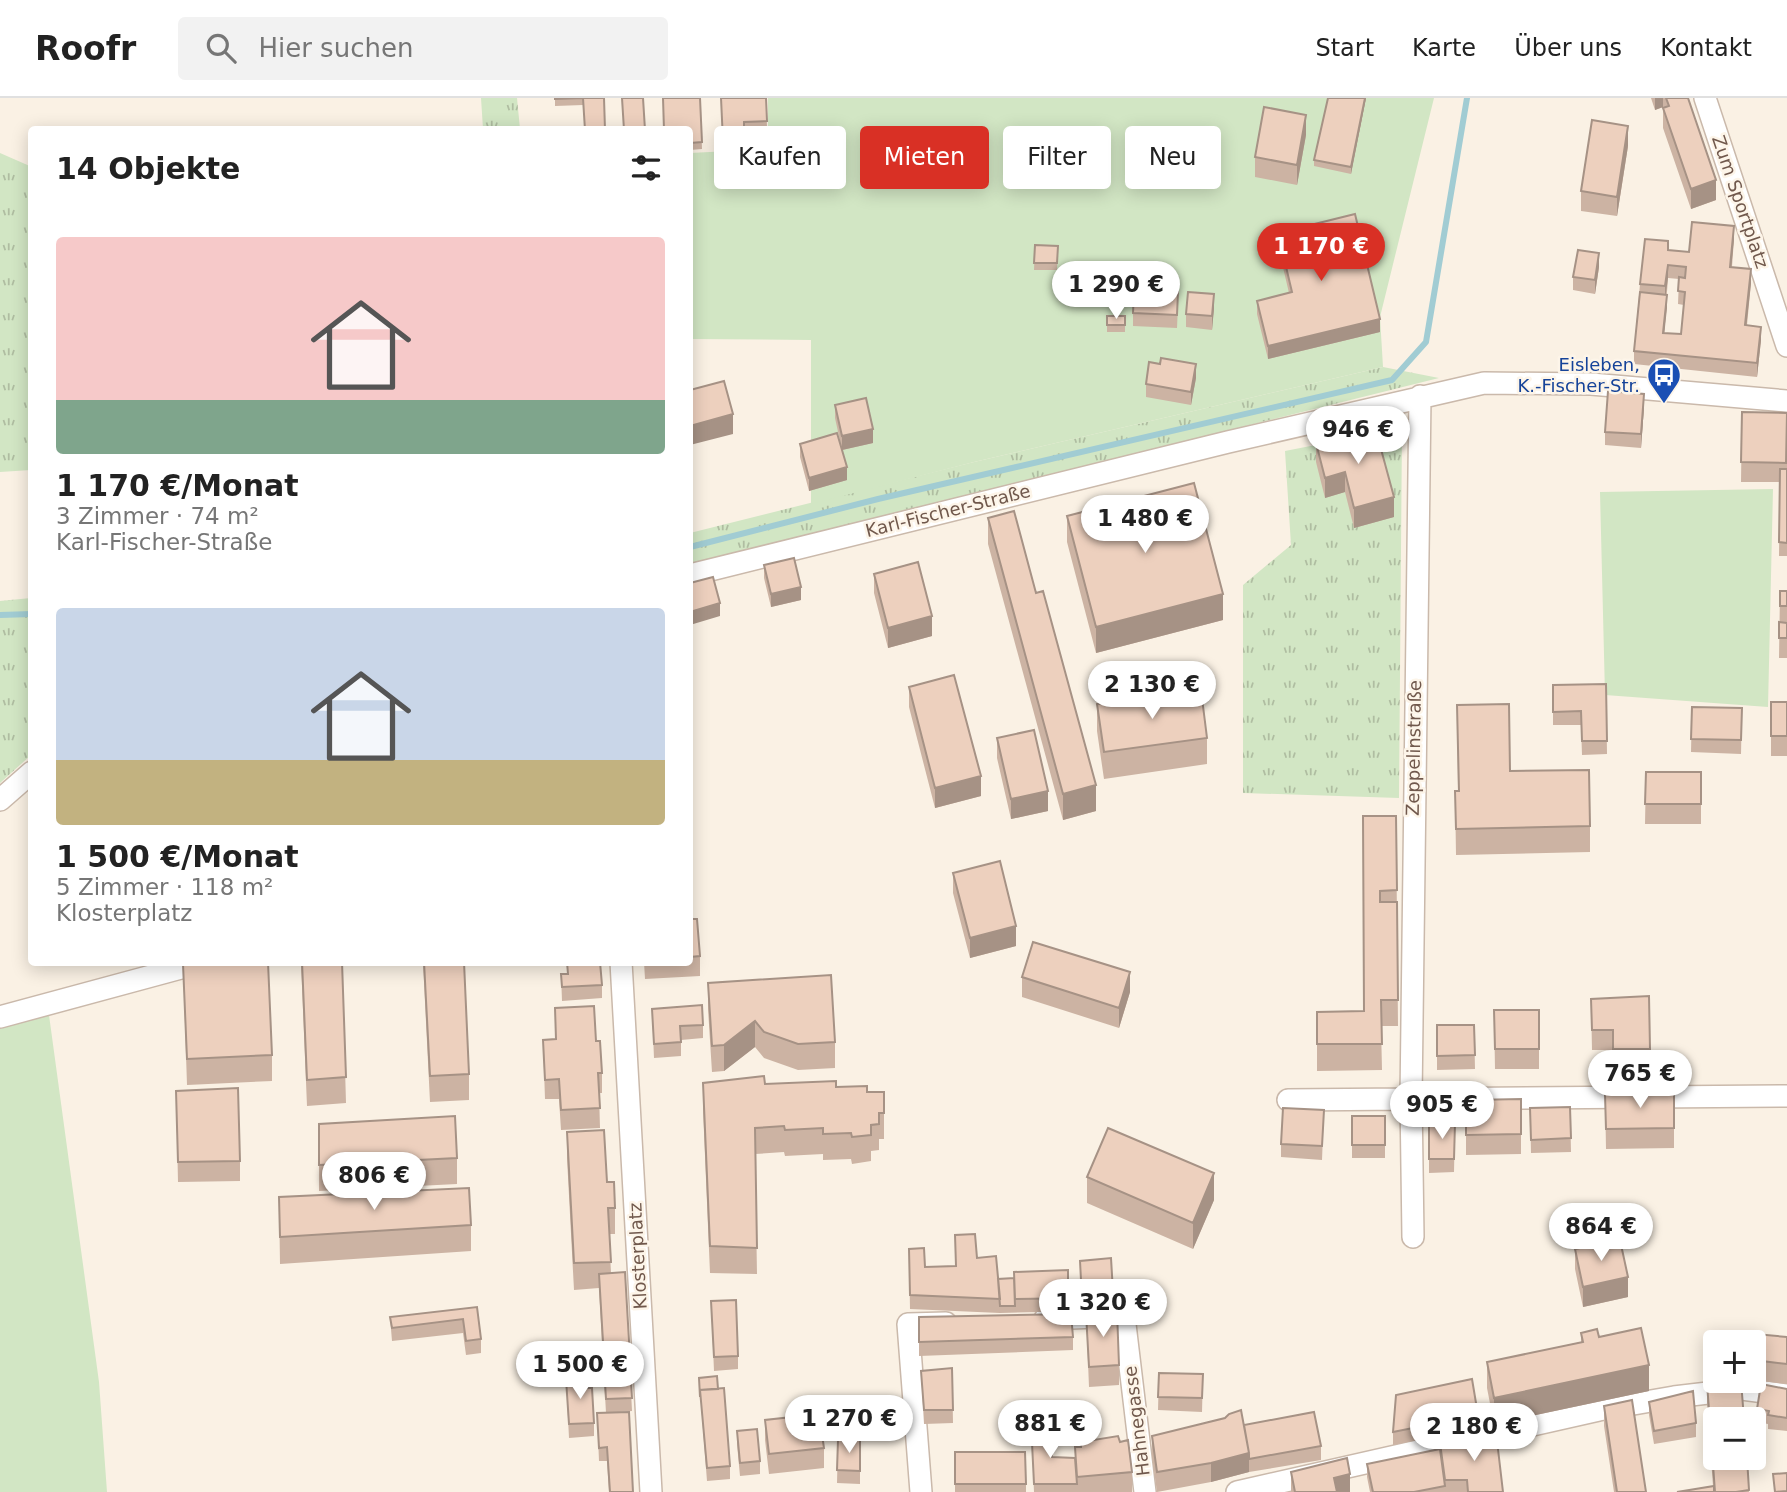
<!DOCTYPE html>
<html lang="de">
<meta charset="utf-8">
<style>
body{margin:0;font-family:"DejaVu Sans",sans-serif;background:#f2f2f2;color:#222;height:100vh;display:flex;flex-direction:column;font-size:26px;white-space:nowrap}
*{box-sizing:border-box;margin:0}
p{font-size:23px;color:#767676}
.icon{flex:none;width:38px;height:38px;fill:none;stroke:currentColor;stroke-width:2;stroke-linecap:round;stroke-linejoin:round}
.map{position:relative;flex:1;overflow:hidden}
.details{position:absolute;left:28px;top:28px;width:665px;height:840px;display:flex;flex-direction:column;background:#fff;border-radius:7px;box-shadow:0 4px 18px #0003}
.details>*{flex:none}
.top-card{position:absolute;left:714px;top:28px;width:665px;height:63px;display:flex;gap:14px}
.buttons{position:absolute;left:1703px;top:1232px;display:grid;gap:14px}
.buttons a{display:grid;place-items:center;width:63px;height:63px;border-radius:7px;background:#fff;box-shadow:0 4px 18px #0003;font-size:35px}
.price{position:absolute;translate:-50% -60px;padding:0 16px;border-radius:24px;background:#fff;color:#222;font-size:23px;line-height:46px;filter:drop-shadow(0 2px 4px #0008)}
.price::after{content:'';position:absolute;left:50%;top:42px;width:21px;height:16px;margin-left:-10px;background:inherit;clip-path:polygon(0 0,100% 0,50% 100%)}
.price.active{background:#d93025;color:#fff}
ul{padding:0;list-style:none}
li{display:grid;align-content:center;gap:14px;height:371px;padding:0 28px}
li span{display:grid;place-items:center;height:217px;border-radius:7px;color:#555}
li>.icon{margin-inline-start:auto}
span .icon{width:126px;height:126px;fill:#fffc;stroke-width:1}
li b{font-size:30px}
h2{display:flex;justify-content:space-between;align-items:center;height:84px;padding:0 28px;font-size:30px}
.pill{padding:0 24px;border-radius:7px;background:#fff;box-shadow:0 4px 18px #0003;font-size:24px;line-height:63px}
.pill.active{background:#d93025;color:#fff}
header{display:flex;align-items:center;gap:42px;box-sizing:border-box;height:98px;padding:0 35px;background:#fff;border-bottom:2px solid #e0e0e0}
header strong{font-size:33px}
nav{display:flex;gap:38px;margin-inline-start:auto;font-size:24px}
.search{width:490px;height:63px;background:#f2f2f2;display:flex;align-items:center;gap:18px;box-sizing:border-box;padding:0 24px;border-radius:7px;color:#767676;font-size:26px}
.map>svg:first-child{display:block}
</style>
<header>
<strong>Roofr</strong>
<div class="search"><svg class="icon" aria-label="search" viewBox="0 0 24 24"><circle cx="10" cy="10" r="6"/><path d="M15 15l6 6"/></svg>Hier suchen</div>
<nav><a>Start</a><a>Karte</a><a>Über uns</a><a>Kontakt</a></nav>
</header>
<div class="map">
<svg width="1787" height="1394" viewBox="0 0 1787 1394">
<defs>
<pattern id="grass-tufts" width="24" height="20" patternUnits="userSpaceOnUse" patternTransform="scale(1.75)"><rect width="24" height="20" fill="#d2e6c4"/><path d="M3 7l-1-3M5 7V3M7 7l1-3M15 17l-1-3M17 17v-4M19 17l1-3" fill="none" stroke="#afbda1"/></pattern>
</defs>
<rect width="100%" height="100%" fill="#faf1e4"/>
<path fill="url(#grass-tufts)" d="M481 0H517L520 31H483Z
M0 55 32 69 31 372 0 374Z
M1383 269 1439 280 690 466V435L974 364Z
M1402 330 1399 700 1243 695V487L1291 447 1285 353Z
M31 500V657L0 685V503Z"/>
<path fill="#d2e6c4" d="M768 0H1434L1380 219 1383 269 974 364 811 406V242L690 241V55L768 51Z
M1773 391 1768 609 1605 597 1600 394Z
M49 917 99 1284 107 1394H0V929Z"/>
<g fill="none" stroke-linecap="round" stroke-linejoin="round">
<path stroke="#a1ccd3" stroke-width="6" d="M690 449 878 401 1392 282 1426 244 1467 0
M0 517 32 516"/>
<g stroke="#cab9ab" stroke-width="24">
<path id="minor" d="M1705 0 1787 248
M690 477 1228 344 1484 285 1591 286 1787 303
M0 702 32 674
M621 864 651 1394
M0 919 203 864
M1288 1002 1787 998
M1413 1139 1411 1001 1420 298
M1045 1221 1124 1218 1145 1394
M921 1394 908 1226 946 1225
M1237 1394 1599 1312 1674 1299 1742 1291 1787 1297"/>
</g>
<use href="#minor" stroke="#fff" stroke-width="21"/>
</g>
<path fill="#ccb3a3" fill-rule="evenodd" d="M555 0H604L583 7 555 8Z
M700 0 702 51 690 52V32Z
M721 0H766L767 29 744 30V49L723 50Z
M1366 0 1351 76 1314 68V62Z
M1651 0H1688L1716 102 1691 111 1663 30V9L1655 12Z
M1306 37 1297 87 1255 79V59Z
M1628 48 1617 118 1581 113V93Z
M1278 135 1380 234 1268 261 1257 216V203L1289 195 1278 148Z
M1734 141 1732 169 1751 185 1747 227 1761 242 1757 279 1634 266V253L1640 186 1668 152 1689 154ZM1668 180 1679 181 1678 206 1684 207 1681 236 1664 235Z
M1035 147 1058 148 1057 172H1034Z
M1599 169 1595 196 1573 192V179Z
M1178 207 1177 230 1133 228V215Z
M1214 210 1212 232 1186 229V216Z
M1107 218H1125V234H1107Z
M1160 266 1196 280 1191 307 1146 299V286Z
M835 307 873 345 842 352 835 320Z
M1644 309 1641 350 1605 347V334Z
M1742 314 1787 315V458H1779L1780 384H1741Z
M1316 345 1394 419 1354 430 1345 394 1325 400 1316 364Z
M800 346 847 382 809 393 800 359Z
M1067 418 1223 522 1096 555 1067 444Z
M988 420 1096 713 1063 722 988 446Z
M764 467 801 502 771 509 764 480Z
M874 476 932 538 888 550 874 495Z
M1780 493H1787V560H1779Z
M1606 586 1607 656 1582 657 1581 627H1553V587Z
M909 589 981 698 935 710 909 609Z
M1771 604H1787V658H1771Z
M1097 606 1207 640V666L1104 681 1097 633Z
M1457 607 1510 673 1590 728V754L1456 757 1455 693H1458Z
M1692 609 1742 610 1741 656 1691 654Z
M997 640 1048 713 1011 721 997 660Z
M1646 674H1701V726H1645Z
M1363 718H1396L1398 928H1381L1382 972 1317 973V914L1364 913Z
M953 775 1016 848 970 860 953 795Z
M690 821 700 858V878L645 881 644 864H690Z
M301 864H342L346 1005 307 1008Z
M423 864H464L469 976V1002L430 1004Z
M567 864 602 887V900L562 903 561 876H567Z
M183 866 272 957V983L187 987Z
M1022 879 1130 894 1119 930 1022 899Z
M708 885 835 944V970L798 972 764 960 755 949 724 973 712 974 708 911Z
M1649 898 1650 971H1613V952H1592L1591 901Z
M555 910 596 943 602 975V995H599L600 1030 561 1032 559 1001H545L543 942 555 941Z
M652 911 703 927V940L681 942V958L654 960Z
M1494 912H1539V971H1495Z
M1437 927H1474L1475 971 1437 972Z
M703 985 836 989 867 994H884V1041H879V1052L871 1053V1063L852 1066 851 1061 823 1062V1056L785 1058 784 1054 755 1056 757 1176 710 1175 703 1011Z
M176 993 240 1063V1083L178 1084Z
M1674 993V1050L1606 1051 1605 996Z
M1521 1001V1056L1466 1057V1018L1471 1017Z
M1570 1009 1571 1054 1531 1055 1530 1010Z
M1324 1012 1322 1062 1281 1059V1046Z
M1352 1018H1385V1060H1352Z
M1429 1025H1455L1454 1074 1429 1075Z
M319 1026 457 1060V1086L319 1093Z
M567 1034 607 1084 615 1110V1136H609L611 1175 625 1174 632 1313 606 1315 599 1190 574 1192 567 1060Z
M1087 1079 1214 1102 1193 1151 1087 1105Z
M279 1099 471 1127V1153L280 1166Z
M909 1151 925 1169 955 1168 977 1160 998 1182 1068 1183 1080 1182V1163L1113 1194V1208L1082 1209V1213L1000 1215 910 1211Z
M1575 1151 1628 1199 1583 1209 1575 1171Z
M711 1203 738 1258V1271L714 1273Z
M477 1209 481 1241V1255L466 1257 463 1235 392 1243 390 1219Z
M1086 1215 1119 1267V1287L1089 1289Z
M919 1219 1073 1239V1252L919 1258Z
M1581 1235 1599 1239 1649 1293 1494 1326 1487 1290V1264L1581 1244Z
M1787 1239V1286L1754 1282V1244Z
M952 1270 953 1325 924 1326 921 1273Z
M1159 1275 1203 1276 1202 1314 1158 1312Z
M699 1280 718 1291 730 1368V1381L707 1383Z
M566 1281 594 1325V1338L569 1340Z
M1707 1285 1747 1360 1749 1394H1677L1713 1388 1707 1305Z
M1787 1291V1333L1768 1331V1326L1757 1324V1311Z
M1649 1304 1696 1325V1339L1654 1346 1649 1317Z
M1604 1308 1646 1394H1614L1604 1328Z
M597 1315 633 1394H609L607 1363H599Z
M1478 1317V1330L1393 1347V1334Z
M765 1322 824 1350V1370L769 1376 765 1342Z
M1031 1324 1052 1359 1075 1360V1349L1120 1344 1132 1374V1394H1034Z
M1244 1327 1321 1348V1362L1249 1374 1211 1384 1157 1394 1152 1358V1338Z
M737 1333 760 1363V1376L740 1378 737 1346Z
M838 1342H860V1386L837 1385Z
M1440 1345 1503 1394H1370L1367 1379V1366L1440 1351Z
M955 1354 1026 1386V1394H955Z
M1291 1374 1350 1394H1291Z"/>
<path fill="#a69285" d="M1365 0H1366L1351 76V69Z
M1655 0H1663V9L1655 12Z
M1306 17V37L1297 87V67Z
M1628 28V48L1617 118V99Z
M1716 82V102L1691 111V91Z
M1734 128V141L1730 182V169Z
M1599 155V169L1595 196V182Z
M1668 167V180L1665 202V188Z
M1751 171V185L1745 240V227Z
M1214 196V210L1212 232V218Z
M1667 197V210L1663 248V235Z
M1380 221V234L1268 261V248Z
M1761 229V242L1757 279V265Z
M1196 266V280L1191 307V294Z
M1644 296V309L1641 350V336Z
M733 316V336L690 347V328Z
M873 331V345L842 352V338Z
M847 369V382L809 393V380Z
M1345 374V394L1325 400V380Z
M1394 399V419L1354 430V410Z
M801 489V502L771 509V496Z
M1223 496V522L1096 555V529Z
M720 505V518L690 527V514Z
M932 518V538L888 550V530Z
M981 678V698L935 710V690Z
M1096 687V713L1063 722V696Z
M1048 693V713L1011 721V701Z
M1016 828V848L970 860V840Z
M1130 874V894L1119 930V910Z
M755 923V949L724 973V947Z
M1214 1075V1102L1193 1151V1125Z
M1628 1179V1199L1583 1209V1189Z
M1649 1267V1293L1494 1326V1300Z
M1249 1355V1374L1211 1384V1365Z
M1350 1376V1394H1334V1380Z"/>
<path fill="#edd0be" stroke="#a69285" stroke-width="2" d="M555 0H604L605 32H585L583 0 555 1Z
M622 0H643L645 32H624Z
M663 0H700L702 44 690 45V32H664Z
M721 0H766L767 23 744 24V42L723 43Z
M1328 0H1365L1351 69 1314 62Z
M1666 0H1688L1716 82 1691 91 1663 10 1669 8Z
M1264 9 1306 17 1297 67 1255 59Z
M1592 22 1628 28 1617 99 1581 93Z
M1355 116 1380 221 1268 248 1257 203 1292 194 1278 135Z
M1692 124 1734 128 1730 169 1751 171 1745 227 1761 229 1757 265 1634 253 1640 194 1667 197 1663 235 1681 236 1685 194 1678 193 1679 179 1685 180 1686 169 1668 167 1665 188 1640 186 1645 141 1668 143V152L1689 154Z
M1035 147 1058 148 1057 165H1034Z
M1578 152 1599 155 1595 182 1573 179Z
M1134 192 1178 194 1177 217 1133 215Z
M1188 194 1214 196 1212 218 1186 216Z
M1107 218H1125V227H1107Z
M1161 260 1196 266 1191 294 1146 286 1149 264 1160 266Z
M724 283 733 316 690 328V292Z
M1608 293 1644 296 1641 336 1605 334Z
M866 300 873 331 842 338 835 307Z
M1742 314 1787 315 1786 365 1741 364Z
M1375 329 1394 399 1354 410 1345 374 1325 380 1316 345Z
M837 335 847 369 809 380 800 346Z
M1780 371H1787V445L1779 444Z
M1194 385 1223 496 1096 529 1067 418Z
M1014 413 1036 495 1043 493 1096 687 1063 696 988 420Z
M794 460 801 489 771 496 764 467Z
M918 464 932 518 888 530 874 476Z
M713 479 720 505 690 514V494L691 493 690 485Z
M1780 493H1787V508H1780Z
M1779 524 1787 525V540H1779Z
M954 577 981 678 935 690 909 589Z
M1606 586 1607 643H1582L1581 613 1553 614V587Z
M1201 592 1207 640 1104 654 1097 606Z
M1771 604H1787V638H1771Z
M1509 606 1510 673 1589 672 1590 728 1456 731 1455 693H1459L1457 607Z
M1692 609 1742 610 1741 642 1691 641Z
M1034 632 1048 693 1011 701 997 640Z
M1646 674H1701V706H1645Z
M1363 718H1396L1397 792 1380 793V804H1397L1398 902H1381L1382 946H1317V914L1364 913Z
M1000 763 1016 828 970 840 953 775Z
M690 821H697L700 858 690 859Z
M1033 844 1130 874 1119 910 1022 879Z
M207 864H268L272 957 187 961 183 866Z
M302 864H342L346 979 307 982Z
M424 864H464L469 976 430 978Z
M567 864H600L602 887 562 889 561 876H568Z
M831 877 835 944 798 946 764 934 755 923 724 947 712 948 708 885Z
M1649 898 1650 951H1613V932H1592L1591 901Z
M702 907 703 927 680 928 681 944 654 946 652 911Z
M594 908 596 943H600L602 975H598L600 1010 561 1012 559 981 545 982 543 942 556 941 555 910Z
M1494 912H1539V951H1495Z
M1437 927H1474L1475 957 1437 958Z
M764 978 765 986 836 983V989L867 988V994H884V1015H879V1026L871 1027V1037L852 1039 851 1035 823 1036V1030L785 1032 784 1028 755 1030 757 1150 710 1148 703 985Z
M238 990 240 1063 178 1064 176 993Z
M1674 993V1030L1606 1031 1605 996Z
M1521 1001V1036L1466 1037V1018L1471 1017 1472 1002Z
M1570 1009 1571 1040 1531 1042 1530 1010Z
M1283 1010 1324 1012 1322 1048 1281 1046Z
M455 1018 457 1060 319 1067V1026Z
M1352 1018H1385V1047H1352Z
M1429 1025H1455L1454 1061H1429Z
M1108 1030 1214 1075 1193 1125 1087 1079Z
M604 1032 607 1084H614L615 1110H608L611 1164 574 1165 567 1034Z
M469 1090 471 1127 280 1139 279 1099Z
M975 1136 977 1160 996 1158 1000 1201 910 1197 909 1151 924 1150 925 1169 956 1168 955 1137Z
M1620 1142 1628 1179 1583 1189 1575 1151Z
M1111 1160 1113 1194 1082 1196V1200L1015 1201 1014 1174 1068 1172V1183L1081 1182 1080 1163Z
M625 1174 630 1260 604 1261 599 1176Z
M1014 1180 1015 1208H1000L998 1181Z
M736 1202 738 1258 714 1259 711 1203Z
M477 1209 481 1241 466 1243 463 1221 392 1230 390 1219Z
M1117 1213 1119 1267 1089 1269 1086 1215Z
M1071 1216 1073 1239 919 1244V1219Z
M1641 1230 1649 1267 1494 1300 1487 1264 1583 1244 1581 1235 1597 1231 1599 1239Z
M1744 1235 1787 1239V1266L1754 1262V1244H1744Z
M630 1266 632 1300 606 1301 604 1268Z
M952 1270 953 1312H924L921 1273Z
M1159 1275 1203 1276 1202 1300 1158 1299Z
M717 1278 718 1291 700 1292V1299L699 1280Z
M587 1279 588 1290H592L594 1325 569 1326 566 1281Z
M1472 1281 1478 1317 1393 1334 1396 1297Z
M1741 1283 1744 1321H1715V1360H1747L1749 1392 1736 1394H1715L1707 1285Z
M1761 1286 1787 1291V1320L1768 1317 1769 1313 1757 1311Z
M724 1290 730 1368 707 1370 700 1292Z
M1693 1293 1696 1325 1654 1333 1649 1304Z
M1632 1302 1646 1394H1617L1604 1308Z
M1241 1312 1249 1355 1211 1365 1157 1374 1152 1338 1225 1320 1229 1316Z
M629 1314 633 1394H610L607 1349 599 1350 597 1315Z
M1314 1314 1321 1348 1249 1361V1355L1244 1327Z
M819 1316 824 1350 769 1356 765 1322Z
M1047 1323 1052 1359 1075 1360 1077 1386H1034L1031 1324Z
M757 1331 760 1363 740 1365 737 1333Z
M1496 1334 1503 1394H1468L1467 1382H1445L1440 1345Z
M1118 1338 1120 1344 1128 1342 1132 1374 1077 1379 1075 1349H1081V1344Z
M838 1342H860V1373L837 1372Z
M1440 1351 1445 1388 1414 1394H1373L1367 1366Z
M955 1354H1025L1026 1386H955Z
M1347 1360 1350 1376 1334 1380 1337 1394H1295L1291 1374Z
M1787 1375V1393L1775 1394 1773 1376Z
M1714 1388V1394H1677Z"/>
<defs>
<g id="bus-pin" transform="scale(1.75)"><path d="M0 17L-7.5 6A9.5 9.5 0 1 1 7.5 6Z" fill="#1a4fb4" stroke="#fdf5e9"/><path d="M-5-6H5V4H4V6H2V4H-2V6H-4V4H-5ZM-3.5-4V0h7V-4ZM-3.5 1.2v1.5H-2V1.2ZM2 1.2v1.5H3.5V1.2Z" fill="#fff"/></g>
</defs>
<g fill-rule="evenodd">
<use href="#bus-pin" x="1664" y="277"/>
</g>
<g text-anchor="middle" stroke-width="5" stroke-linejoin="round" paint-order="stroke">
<g font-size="18" fill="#70584c" stroke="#fdf5e9">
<text transform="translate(1740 104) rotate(71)" y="6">Zum Sportplatz</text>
<text transform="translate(948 413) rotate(-14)" y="6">Karl-Fischer-Straße</text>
<text transform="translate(1414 650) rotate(-89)" y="6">Zeppelinstraße</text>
<text transform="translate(638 1158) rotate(-93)" y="6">Klosterplatz</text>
<text transform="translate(1137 1323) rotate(-97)" y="6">Hahnegasse</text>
</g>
<g font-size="18" fill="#164399" stroke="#fdf5e9" text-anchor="end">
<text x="1640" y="273">Eisleben,<tspan x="1640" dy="21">K.-Fischer-Str.</tspan></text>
</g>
</g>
</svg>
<div class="buttons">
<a>+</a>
<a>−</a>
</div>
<b class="price active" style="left:1321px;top:185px">1 170 €</b>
<b class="price" style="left:1116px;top:223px">1 290 €</b>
<b class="price" style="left:1358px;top:368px">946 €</b>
<b class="price" style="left:1145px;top:457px">1 480 €</b>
<b class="price" style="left:1152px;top:623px">2 130 €</b>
<b class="price" style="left:1640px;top:1012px">765 €</b>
<b class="price" style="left:1442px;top:1043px">905 €</b>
<b class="price" style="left:374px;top:1114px">806 €</b>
<b class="price" style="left:1601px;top:1165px">864 €</b>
<b class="price" style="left:1103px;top:1241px">1 320 €</b>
<b class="price" style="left:580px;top:1303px">1 500 €</b>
<b class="price" style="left:849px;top:1357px">1 270 €</b>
<b class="price" style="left:1050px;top:1362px">881 €</b>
<b class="price" style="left:1474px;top:1365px">2 180 €</b>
<div class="top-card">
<a class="pill">Kaufen</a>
<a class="pill active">Mieten</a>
<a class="pill">Filter</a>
<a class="pill">Neu</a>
</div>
<section class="details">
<h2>14 Objekte<svg class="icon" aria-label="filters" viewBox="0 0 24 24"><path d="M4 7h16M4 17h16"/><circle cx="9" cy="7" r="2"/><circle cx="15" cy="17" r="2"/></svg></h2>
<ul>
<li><span style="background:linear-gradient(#f6c9c9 75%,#7fa58c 0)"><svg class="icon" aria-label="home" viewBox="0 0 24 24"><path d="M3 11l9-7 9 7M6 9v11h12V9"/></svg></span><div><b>1 170 €/Monat</b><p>3 Zimmer · 74 m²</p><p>Karl-Fischer-Straße</p></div></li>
<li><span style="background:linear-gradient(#c9d6e8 70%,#c2b280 0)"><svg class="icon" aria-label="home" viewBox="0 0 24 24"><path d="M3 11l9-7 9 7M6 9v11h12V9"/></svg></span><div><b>1 500 €/Monat</b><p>5 Zimmer · 118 m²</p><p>Klosterplatz</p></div></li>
</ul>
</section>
</div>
